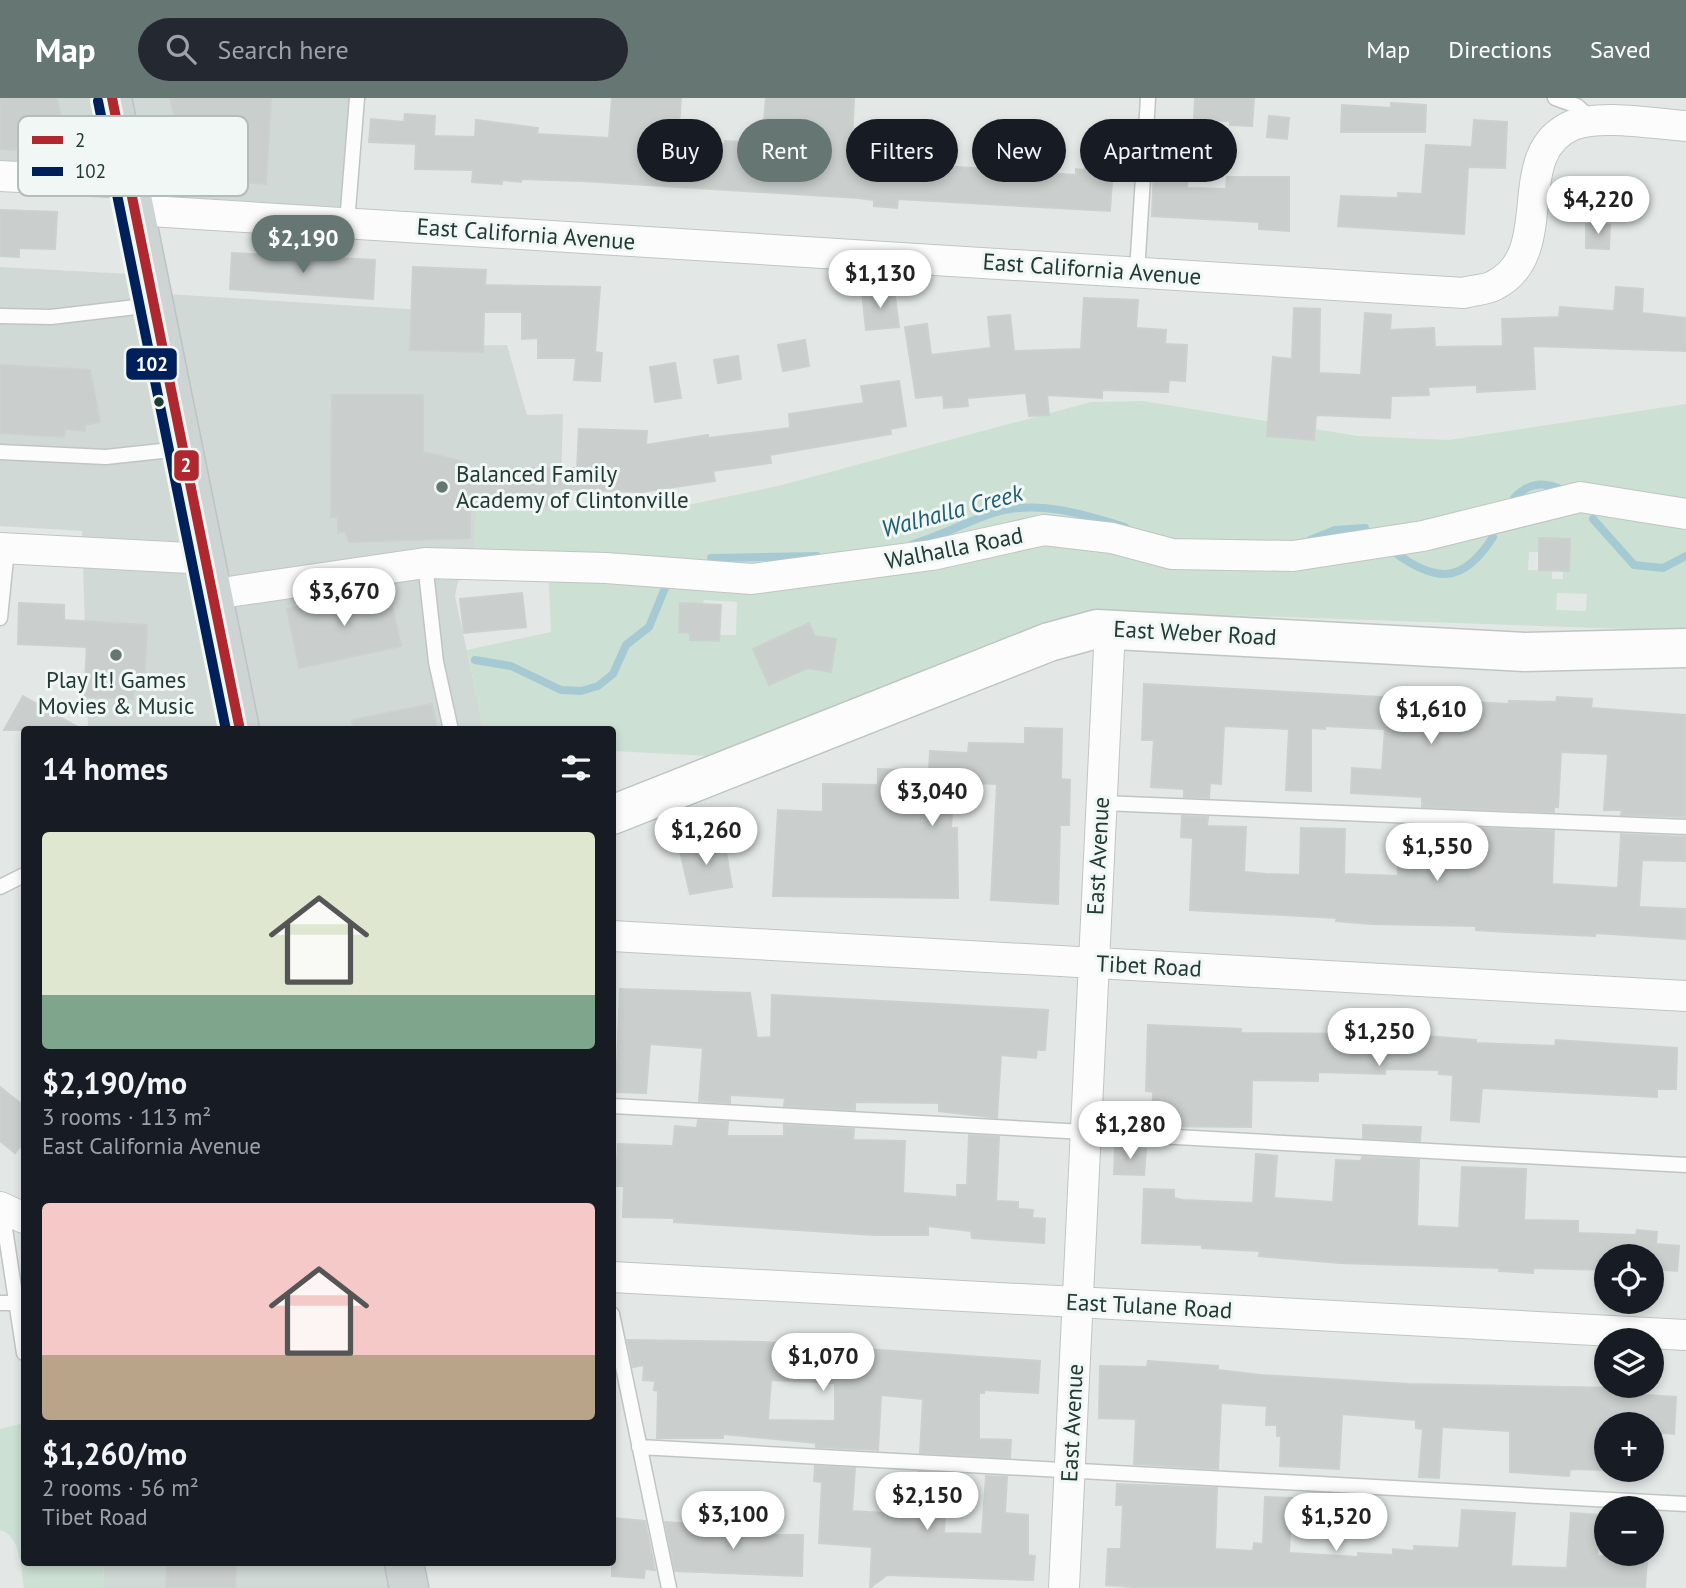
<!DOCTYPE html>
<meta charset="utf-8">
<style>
body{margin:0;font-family:"PT Sans",sans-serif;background:#242831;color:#f1f3f6;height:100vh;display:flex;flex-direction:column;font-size:26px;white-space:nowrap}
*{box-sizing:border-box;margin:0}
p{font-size:23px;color:#9ea1a6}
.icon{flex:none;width:38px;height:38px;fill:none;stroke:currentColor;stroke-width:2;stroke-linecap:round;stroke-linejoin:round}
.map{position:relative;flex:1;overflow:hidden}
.side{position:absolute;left:21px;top:628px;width:595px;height:840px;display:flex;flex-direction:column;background:#171b24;border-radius:7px;box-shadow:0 4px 10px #0003}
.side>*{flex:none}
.top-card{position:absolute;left:637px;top:21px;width:665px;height:63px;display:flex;gap:14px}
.buttons{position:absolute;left:1594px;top:1146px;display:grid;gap:14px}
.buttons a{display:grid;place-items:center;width:70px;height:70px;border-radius:50%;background:#171b24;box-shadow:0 4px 10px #0003;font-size:35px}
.price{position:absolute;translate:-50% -60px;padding:0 16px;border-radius:24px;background:#fff;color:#222;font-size:23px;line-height:46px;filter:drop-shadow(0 2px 4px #0008)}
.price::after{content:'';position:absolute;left:50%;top:42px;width:21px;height:16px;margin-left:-10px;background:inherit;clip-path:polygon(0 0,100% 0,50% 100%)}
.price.selected{background:#667773;color:#fff}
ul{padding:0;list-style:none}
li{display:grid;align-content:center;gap:14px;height:371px;padding:0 21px}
li span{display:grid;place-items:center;height:217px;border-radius:7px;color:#555}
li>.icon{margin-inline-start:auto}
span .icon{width:126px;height:126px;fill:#fffc;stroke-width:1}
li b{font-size:30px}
h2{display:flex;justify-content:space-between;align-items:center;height:84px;padding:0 21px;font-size:30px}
.tag{padding:0 24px;border-radius:32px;background:#171b24;box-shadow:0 4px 10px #0003;font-size:24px;line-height:63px}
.tag.selected{background:#667773;color:#fff}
header{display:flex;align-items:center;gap:42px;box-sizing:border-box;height:98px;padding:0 35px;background:#667773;color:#fff}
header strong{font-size:33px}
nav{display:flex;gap:38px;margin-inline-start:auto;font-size:24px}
.search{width:490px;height:63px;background:#242831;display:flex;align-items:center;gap:18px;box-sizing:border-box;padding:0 24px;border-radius:38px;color:#9ea1a6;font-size:26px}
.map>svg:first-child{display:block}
</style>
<header>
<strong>Map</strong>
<div class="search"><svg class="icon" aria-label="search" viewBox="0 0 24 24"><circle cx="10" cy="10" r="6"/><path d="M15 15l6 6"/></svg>Search here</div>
<nav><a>Map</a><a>Directions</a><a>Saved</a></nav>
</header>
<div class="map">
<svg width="1686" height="1490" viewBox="0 0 1686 1490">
<rect width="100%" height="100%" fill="#e3e8e6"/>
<path fill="#d1d9d6" d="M0 0H360L350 122 136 111 129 73 0 65Z
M0 169 149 177 151 195 440 213V248L507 247 527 317 563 316 559 454 458 483 455 498 484 632H88L82 433 0 428Z
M104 1465H411L417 1490H103Z"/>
<path fill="#cde0d4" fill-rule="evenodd" d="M1143 303 1358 338 1449 342 1686 306V533L1110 513 1076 517 708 658 613 653 612 632H484L467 552 551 534 548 469 474 466 476 412 560 413 683 408 778 388 1091 304ZM1540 440 1570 441 1569 473H1563V481H1552V473L1528 472 1529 454H1539ZM1557 495 1587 496 1586 513 1556 512ZM704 502 737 504 736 537H719V543L690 542V535L679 534 680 505 703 506ZM809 525 830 573 808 570 770 587 759 565 760 548Z
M24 1325V1465H104L103 1490H24C21 1472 21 1437 0 1432V1331Z"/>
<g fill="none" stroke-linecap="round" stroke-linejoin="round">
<path stroke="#a6cad4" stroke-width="8" d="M1514 400C1529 384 1545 383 1565 393
M1593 421 1634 467 1663 470 1686 458
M1310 442 1335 432 1365 430
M913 446C940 438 966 424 993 415 1037 401 1083 416 1125 429
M1394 454C1436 485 1463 486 1493 439
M711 460 817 458
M475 562 511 568 561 592 581 593 598 588 613 576 626 547 649 529 665 490"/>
</g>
<path fill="#cacfcd" stroke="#cbd1cf" stroke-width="2" fill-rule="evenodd" d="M0 0H57L68 55 0 51Z
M170 0H271L266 86 189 80Z
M612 0H681L678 45 725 46V43L762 45 766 0H854L851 66 928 71 929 67 1076 77V71L1085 72 1088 36 1115 38 1110 113 898 101 897 110 874 108V102L859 100 583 83 521 81V84L502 82V86L472 84 473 72 415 71 416 46 369 44 371 21 404 24 405 16 435 18 434 38 475 39 476 22 538 30 537 36 609 40Z
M1195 0H1254L1252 28 1230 27V23L1194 22Z
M1391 5 1426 7 1425 34H1341L1342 7 1391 10Z
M1269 18 1289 20 1287 41 1267 39Z
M1474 22 1507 24 1505 70 1468 69 1464 136 1338 128 1341 98 1398 100V95L1422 96 1426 47 1472 49Z
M1154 70 1188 72 1187 90 1226 91 1227 79H1289V133L1259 131V124L1152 118Z
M0 112 57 114 55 151 19 150V159L0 158Z
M1586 126 1610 127 1609 151 1586 150Z
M232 155 375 162 373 201 230 191Z
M413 169 486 172 485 187 600 189 595 254 602 255 600 283 574 282 576 260H538V240L522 241V214H484L483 254 410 252Z
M1616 189 1643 191 1642 215 1686 220V253L1533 248 1535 291 1477 294V287L1428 289 1429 297 1391 298 1390 320 1316 317 1314 342 1267 338 1273 259 1292 261 1294 210 1320 211 1319 275 1361 277 1365 215 1391 217 1390 232 1434 230 1435 249 1503 248 1502 221 1559 219 1560 209 1614 213Z
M894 191 899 229 866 232 862 194Z
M1084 200 1138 202 1136 230 1166 232 1165 246 1187 247 1185 283 1169 282 1168 294 1102 292V300L1047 297 1049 317 1029 318 1026 295 967 300 968 308 944 310 943 297 916 300 905 229 927 226 931 257 991 250 988 219 1010 217 1014 253 1081 251Z
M805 242 809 268 783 273 778 247Z
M738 258 741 281 718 285 714 262Z
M675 265 681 300 655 304 650 269Z
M0 267 90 272 100 324 85 327V333L65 331 64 339 0 335Z
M899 283 906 328 890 331 891 336 770 357 771 365 713 373 715 383 642 394 553 391V408H470V440L349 444 345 433 338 435V419H331L332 297H423V354L461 363 463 370H577L579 331 647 333 646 347 708 337V340L790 330 789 316 864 305 861 288Z
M1539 440 1570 441 1569 473 1539 472Z
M388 490 401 548 299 570 287 511Z
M522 495 526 529 464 535 460 501Z
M19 505 64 507V522L147 527 144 587H134L133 601 84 599 87 549 18 546Z
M680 505 721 507 719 543 690 542V535L679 534Z
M809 525 815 538 836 541 831 574 808 570 769 587 753 551Z
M1144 586 1509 606V603L1556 604 1557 599 1592 601 1591 610 1686 617V719L1621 717 1622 712H1604L1608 656 1561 654 1558 709H1554V714L1422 709V699L1351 695 1352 670 1382 672 1385 631 1325 628V631L1311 630V693L1286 692 1289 631 1224 628 1221 686 1210 685 1209 700 1184 699V691L1151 689 1154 642H1142Z
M23 598 39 607 83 632H4Z
M432 606 437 632H353L352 622Z
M1025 630 1062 631 1061 681 1070 682 1069 727H1060L1058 806 991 802 997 686 954 684 951 730H957L958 800 773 798 778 712 823 714V686L878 687V671L929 673 930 653 968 655 969 645 1025 646Z
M1182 718 1208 719 1207 728 1246 729 1244 774 1266 776 1300 777 1301 730 1345 731 1344 776 1398 778V732L1421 733V728L1554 733 1552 786 1618 790 1621 736 1686 739V763L1642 762 1639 809 1686 811V841L1595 835V838L1507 834 1476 832V828L1372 826 1336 823 1337 820 1190 812 1193 740 1181 739Z
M724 742 732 789 690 796 679 749Z
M620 891 750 895 757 940 771 939 772 897 1048 912 1045 952H1037L1036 960 1001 957 997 1020 939 1013V1005L855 1004V1012L784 1008 785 1000 730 997V1005L699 1003 703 950 650 946 646 995 616 994Z
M1148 927 1241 931V935L1354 936V931L1386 932V935L1476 942V945L1555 948 1556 942 1677 950 1676 991H1657V999L1482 990 1479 1024 1451 1022 1453 977 1439 976V972L1385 971V976L1318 974V983L1252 982 1251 1029 1152 1028 1153 994 1146 993Z
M0 989 24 1008V1044L15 1055 0 1043Z
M698 1022 728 1024 727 1038H784V1027L854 1031 853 1042 905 1043 903 1095 957 1099V1087H967L969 1037 999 1039 996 1103 1018 1104V1111L1033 1112 1032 1120 1045 1121 1044 1145 972 1140 971 1133 928 1128V1137H875L674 1124V1120L623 1119 624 1088H616L618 1046 673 1048 675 1028 697 1030Z
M1363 1027 1421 1029 1420 1043 1363 1040Z
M1115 1049 1146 1051 1144 1077 1114 1076Z
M1256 1056 1277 1058 1274 1100 1333 1104 1336 1062 1361 1063 1362 1059 1419 1062 1417 1128 1459 1130 1462 1069 1526 1071 1524 1122 1578 1123V1135L1636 1137 1637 1132 1657 1134 1656 1146 1679 1148 1677 1173 1652 1171V1158H1606V1172L1533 1170V1175L1499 1173V1170L1340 1165 1259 1158 1260 1153 1202 1150V1147L1142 1145 1144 1091 1174 1092V1100L1183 1102 1253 1105Z
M627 1242 764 1244 1040 1263 1038 1295 984 1292V1295H979V1341L1011 1342 1010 1360 920 1355 923 1301 881 1297 878 1352 816 1349V1345L723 1336V1340H657L658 1293 654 1292 655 1283 643 1282 644 1267 633 1269ZM771 1282 835 1285V1323L768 1322Z
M1148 1263 1218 1268V1272L1260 1277 1408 1286 1618 1290 1617 1295 1676 1299 1674 1336 1652 1334V1326H1606L1605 1372 1570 1371 1569 1378 1510 1374V1333L1442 1329 1439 1380 1419 1379 1423 1331 1416 1330V1322L1342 1316 1339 1371 1280 1368 1281 1338H1277V1327H1266L1267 1308 1221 1305 1218 1371 1134 1366 1136 1321 1099 1320 1100 1268 1147 1269Z
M815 1368 855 1370 852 1413 916 1417 919 1374 947 1375 944 1435 982 1436 986 1378 1007 1379 1005 1415 1028 1417V1457L1035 1458 1033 1482 887 1477 870 1490 872 1449 819 1445 822 1384 814 1383Z
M1117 1386 1217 1390 1215 1451 1253 1453 1254 1445 1263 1446 1265 1399 1292 1400 1289 1455 1358 1459V1455L1393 1457V1451L1414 1453V1448L1459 1450 1462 1412 1515 1415 1511 1468 1567 1470 1571 1415 1600 1417 1597 1458 1647 1461 1645 1490H1146L1106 1487 1108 1451H1121L1123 1407H1116Z
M612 1420 645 1423 655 1472 645 1471 644 1480 612 1478Z
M665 1424 738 1429 737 1437H803L802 1478 675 1473Z
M167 1465H236L235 1490H166Z"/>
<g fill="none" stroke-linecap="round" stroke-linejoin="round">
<g stroke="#c0c5c3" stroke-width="17">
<path id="lane" d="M1555 0 1577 8 1591 21
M347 125 357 0
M1137 174 1148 0
M0 218 51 219 153 207
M0 354 106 359 180 351
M425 465 436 564 451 632
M0 520 7 451
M1102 705 1686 729
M0 789 24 777
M612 1008 1686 1067
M2 1111 24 1255
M0 1205H18
M612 1216 669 1490
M639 1349 1686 1406"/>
</g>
<g stroke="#c0c5c3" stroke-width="32">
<path id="street" d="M0 78 128 85
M134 112 1464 195C1473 192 1487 192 1495 187 1559 154 1506 55 1573 27 1601 16 1655 26 1686 28
M0 450 208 461
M215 496 425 465 606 470 752 481 932 457 1044 432 1112 440 1172 456 1293 458 1423 438 1580 399 1686 416
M612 838 1686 898
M0 1109 24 1120
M612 1179 1686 1237
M1064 1490 1110 530"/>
</g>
<g stroke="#bfc5c3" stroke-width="41">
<path id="secondary" d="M612 717 1049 544 1097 531 1525 554 1686 550"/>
</g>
<g stroke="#bcc4c2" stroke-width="41">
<path id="primary" d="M112 0 240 632
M404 1465 409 1490"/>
</g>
<use href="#lane" stroke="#fbfcfb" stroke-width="14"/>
<use href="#street" stroke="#fbfcfb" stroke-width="30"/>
<use href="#secondary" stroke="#fbfcfb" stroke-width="38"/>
<use href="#primary" stroke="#ced4d3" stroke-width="38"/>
<g stroke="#f1f7f4" stroke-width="16">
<path id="bus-1" d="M112 0 240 632"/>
</g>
<g stroke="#f1f7f4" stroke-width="16">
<path id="bus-2" d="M98 3 226 632"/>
</g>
<use href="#bus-1" stroke="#af272f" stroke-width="10"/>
<use href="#bus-2" stroke="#00205b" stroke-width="10"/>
</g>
<circle fill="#223a35" stroke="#f1f7f4" stroke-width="2.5" cx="159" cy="304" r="6"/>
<g fill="#667773" stroke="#f1f7f4" stroke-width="2.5">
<circle cx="442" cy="389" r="7"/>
<circle cx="116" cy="557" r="7"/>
</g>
<g text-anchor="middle" stroke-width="6" stroke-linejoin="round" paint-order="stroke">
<g font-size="23" fill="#223a35" stroke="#f1f7f4">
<text transform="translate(526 136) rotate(4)" y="8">East California Avenue</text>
<text transform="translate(1092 171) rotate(4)" y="8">East California Avenue</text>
<text transform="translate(954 450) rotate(-11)" y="8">Walhalla Road</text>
<text transform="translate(1195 535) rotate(3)" y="8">East Weber Road</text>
<text transform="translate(1098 758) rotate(-87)" y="8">East Avenue</text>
<text transform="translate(1149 868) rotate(3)" y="8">Tibet Road</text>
<text transform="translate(1149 1208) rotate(3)" y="8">East Tulane Road</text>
<text transform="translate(1072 1325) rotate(-87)" y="8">East Avenue</text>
</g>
<g font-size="23" fill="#223a35" stroke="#f1f7f4" text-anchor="start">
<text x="456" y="384">Balanced Family<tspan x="456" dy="26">Academy of Clintonville</tspan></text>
<text x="116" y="590" text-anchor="middle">Play It! Games<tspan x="116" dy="26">Movies &amp; Music</tspan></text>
</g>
<g font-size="24" font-style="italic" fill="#205e71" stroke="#f1f7f4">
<text transform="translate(952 413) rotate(-15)" y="8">Walhalla Creek</text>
</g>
</g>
<rect x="18" y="18" width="230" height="80" rx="10" fill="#f1f7f4" stroke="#b3bebb" stroke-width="2"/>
<rect x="32" y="38" width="31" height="8" fill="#af272f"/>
<rect x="32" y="69" width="31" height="9" fill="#00205b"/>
<g font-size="19" fill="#223a35">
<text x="75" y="49">2</text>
<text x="75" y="80">102</text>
</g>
<g stroke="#f1f7f4" stroke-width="2.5">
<rect x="125" y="249" width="53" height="34" rx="7" fill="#00205b"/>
<rect x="173" y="351" width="27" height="33" rx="7" fill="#af272f"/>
</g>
<g font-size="19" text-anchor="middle" font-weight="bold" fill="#fff">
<text x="152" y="273">102</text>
<text x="186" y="374">2</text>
</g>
</svg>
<div class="buttons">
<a><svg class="icon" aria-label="locate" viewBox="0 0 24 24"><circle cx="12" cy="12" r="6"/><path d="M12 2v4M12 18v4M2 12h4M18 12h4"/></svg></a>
<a><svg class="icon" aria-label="layers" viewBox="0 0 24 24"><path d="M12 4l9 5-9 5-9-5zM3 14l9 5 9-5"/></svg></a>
<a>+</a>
<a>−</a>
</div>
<b class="price" style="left:1598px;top:138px">$4,220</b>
<b class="price selected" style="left:303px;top:177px">$2,190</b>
<b class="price" style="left:880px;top:212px">$1,130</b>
<b class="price" style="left:344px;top:530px">$3,670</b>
<b class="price" style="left:1431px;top:648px">$1,610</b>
<b class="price" style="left:932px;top:730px">$3,040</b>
<b class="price" style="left:706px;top:769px">$1,260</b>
<b class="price" style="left:1437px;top:785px">$1,550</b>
<b class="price" style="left:1379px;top:970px">$1,250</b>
<b class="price" style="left:1130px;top:1063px">$1,280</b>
<b class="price" style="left:823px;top:1295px">$1,070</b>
<b class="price" style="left:927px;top:1434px">$2,150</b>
<b class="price" style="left:733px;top:1453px">$3,100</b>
<b class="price" style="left:1336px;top:1455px">$1,520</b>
<div class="top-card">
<a class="tag">Buy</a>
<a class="tag selected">Rent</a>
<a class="tag">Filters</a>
<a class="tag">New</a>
<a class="tag">Apartment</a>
</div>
<section class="side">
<h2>14 homes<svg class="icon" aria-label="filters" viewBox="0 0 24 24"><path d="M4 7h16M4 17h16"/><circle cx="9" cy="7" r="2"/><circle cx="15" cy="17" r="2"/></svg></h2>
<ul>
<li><span style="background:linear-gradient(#dfe7d0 75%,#7fa58c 0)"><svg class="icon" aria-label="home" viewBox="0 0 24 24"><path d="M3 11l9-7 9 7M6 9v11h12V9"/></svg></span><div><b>$2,190/mo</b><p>3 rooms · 113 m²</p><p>East California Avenue</p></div></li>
<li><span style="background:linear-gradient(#f6c9c9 70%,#b9a48a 0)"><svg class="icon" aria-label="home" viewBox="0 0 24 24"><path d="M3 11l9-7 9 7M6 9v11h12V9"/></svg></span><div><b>$1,260/mo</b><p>2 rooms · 56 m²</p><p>Tibet Road</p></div></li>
</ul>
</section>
</div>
